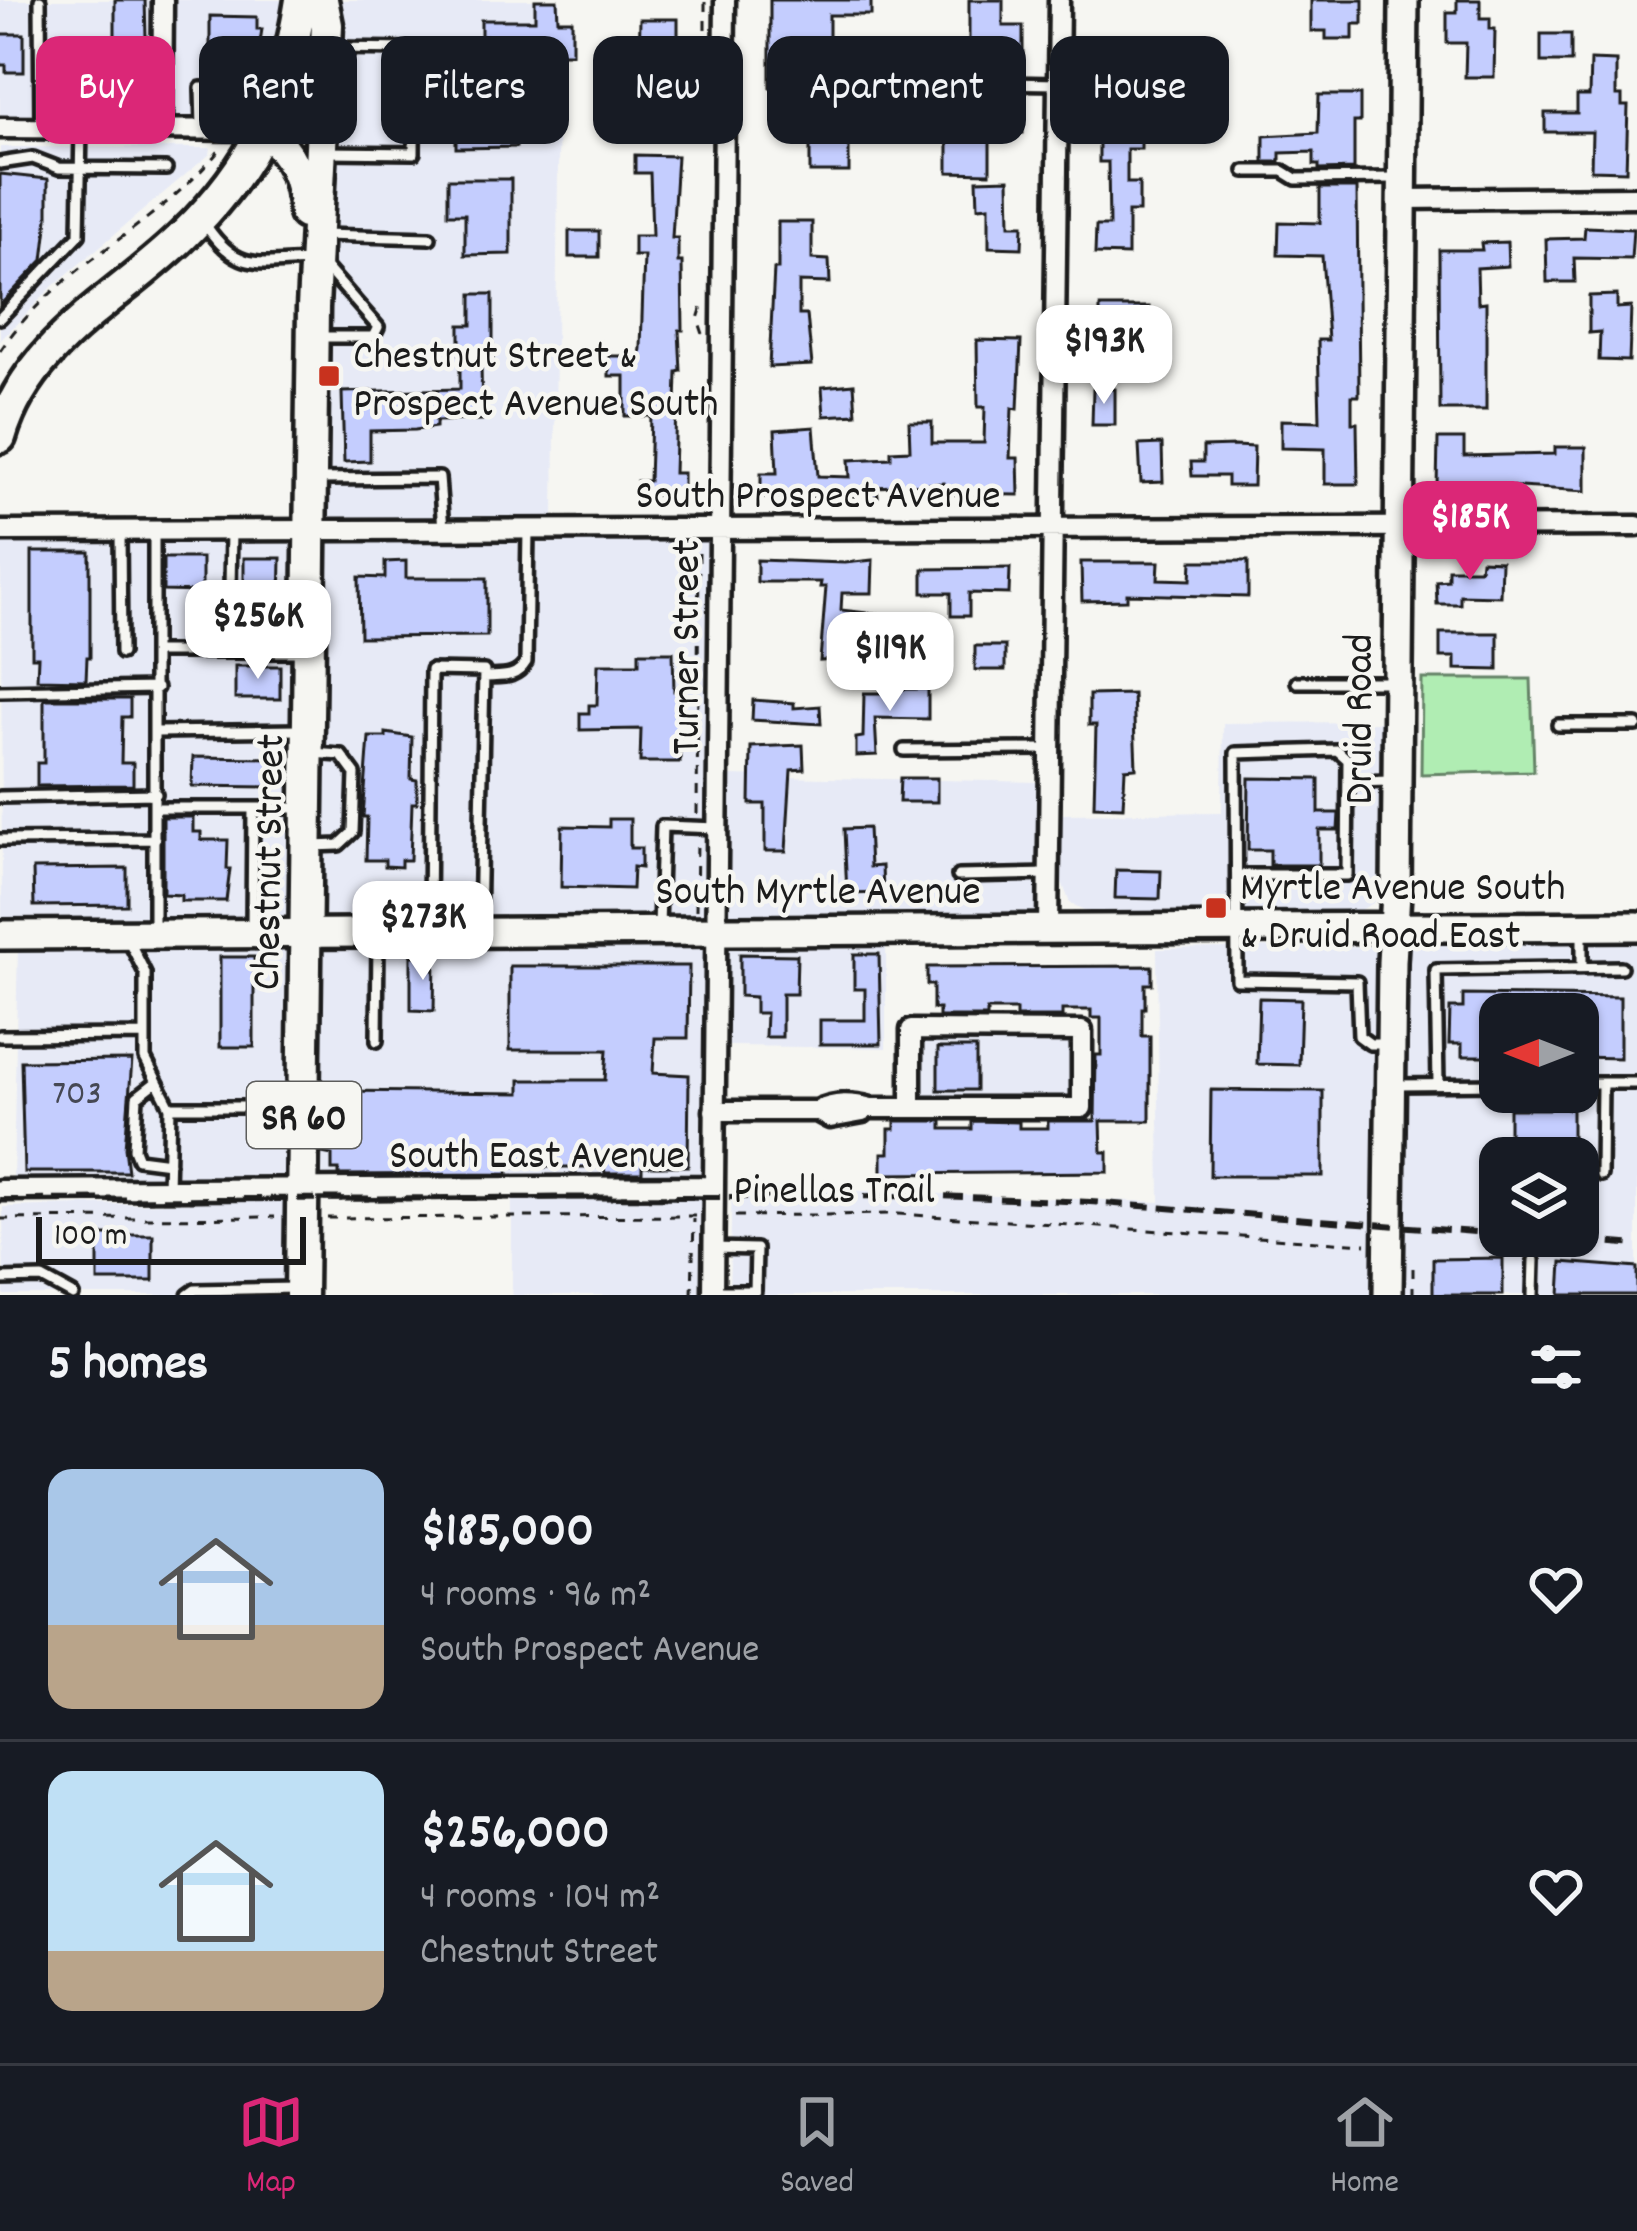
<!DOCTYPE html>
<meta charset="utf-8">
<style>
body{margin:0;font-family:Dekko,sans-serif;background:#20242c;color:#f1f3f6;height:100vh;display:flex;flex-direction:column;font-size:45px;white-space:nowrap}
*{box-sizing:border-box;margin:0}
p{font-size:39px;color:#9ea1a6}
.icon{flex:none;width:66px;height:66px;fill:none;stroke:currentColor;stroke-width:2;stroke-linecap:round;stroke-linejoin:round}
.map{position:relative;height:1295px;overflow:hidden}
.drawer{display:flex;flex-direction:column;background:#171b24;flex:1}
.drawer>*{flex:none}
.hud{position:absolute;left:36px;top:36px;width:1566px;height:108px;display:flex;gap:24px}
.needle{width:78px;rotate:270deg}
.buttons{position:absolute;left:1479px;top:993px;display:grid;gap:24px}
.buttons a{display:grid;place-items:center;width:120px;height:120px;border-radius:24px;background:#171b24;box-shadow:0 3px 9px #0004;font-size:60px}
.scale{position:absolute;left:36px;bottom:30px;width:270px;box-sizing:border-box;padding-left:12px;border:6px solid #1c1c1c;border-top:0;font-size:33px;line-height:42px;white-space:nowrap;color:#1c1c1c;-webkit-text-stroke:9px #f6f6f2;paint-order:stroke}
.price{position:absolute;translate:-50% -102px;padding:0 27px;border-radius:24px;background:#fff;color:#222;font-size:39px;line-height:78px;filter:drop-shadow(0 3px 6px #0008)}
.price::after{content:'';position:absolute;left:50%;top:72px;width:36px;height:27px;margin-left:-18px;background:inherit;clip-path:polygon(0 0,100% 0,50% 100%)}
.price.on{background:#db2777;color:#fff}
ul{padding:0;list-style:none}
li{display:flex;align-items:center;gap:36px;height:300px;padding:0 48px}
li+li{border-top:3px solid #363941}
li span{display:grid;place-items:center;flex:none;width:336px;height:240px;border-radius:24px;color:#555}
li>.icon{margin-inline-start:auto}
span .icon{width:144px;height:144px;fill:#fffc;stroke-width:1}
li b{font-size:51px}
h2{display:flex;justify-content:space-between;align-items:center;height:144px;padding:0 48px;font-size:51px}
.pill{padding:0 42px;border-radius:24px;background:#171b24;box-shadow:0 3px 9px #0004;font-size:42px;line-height:108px}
.pill.on{background:#db2777;color:#fff}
.tabs{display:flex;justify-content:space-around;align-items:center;height:168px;border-top:3px solid #363941;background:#171b24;font-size:33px;color:#9ea1a6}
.tabs a{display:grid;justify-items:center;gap:6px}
.tabs .on{color:#db2777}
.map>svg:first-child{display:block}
</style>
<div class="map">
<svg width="1637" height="1295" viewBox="0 0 1637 1295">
<rect width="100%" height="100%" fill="#f6f6f2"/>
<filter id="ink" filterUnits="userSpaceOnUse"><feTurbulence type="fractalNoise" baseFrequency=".00833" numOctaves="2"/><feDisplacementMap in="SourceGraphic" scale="24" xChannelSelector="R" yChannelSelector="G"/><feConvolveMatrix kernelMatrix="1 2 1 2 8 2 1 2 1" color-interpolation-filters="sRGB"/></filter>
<g filter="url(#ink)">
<path fill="#e7eaf6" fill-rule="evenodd" d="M0 0H152L151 119 0 118Z
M173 0H292L259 115 172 119Z
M335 0H560L554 519 321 521Z
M0 147 211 148 210 154 53 286 0 341Z
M709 537 707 921 316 925 321 540Z
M300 540 295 925 2 926 1 541Z
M1385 722 1380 887 1373 903 1359 911 1090 913 1070 903 1062 882V814L1222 812 1223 723Z
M729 776 1040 782 1038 918 728 921Z
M1637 935V1295H1399L1406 1074 1401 1073 1404 936ZM1500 1014H1578V1092H1500ZM1500 1158H1578V1236H1500Z
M706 940 703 1177 313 1180 315 943Z
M295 943 292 1180 13 1181 18 944Z
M1378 946V1295H729L732 1186 1160 1202 1157 949Z
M729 947H886V1048L729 1046Z
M921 1040H1072V1099L921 1098Z
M703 1196V1295H512V1197Z
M292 1200 291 1295H4L3 1207Z"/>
<path fill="#b0edb3" stroke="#668468" stroke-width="3" d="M1422 679H1531L1534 771 1421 774Z"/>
<path fill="#c4cdfe" stroke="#1c1c1c" stroke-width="3" d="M115 0H145L147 76H142L141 106 115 105V89H76V57L115 58Z
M535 0H557L558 20H572V53H528V37L481 36V20H535Z
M770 0H871V15H829V48H813V96H837L836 138H849V172H810V129H776V87H770Z
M969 0H1003V26H1023V74L960 73V55H969Z
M1311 0H1363V24H1353V39H1326V31H1311Z
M1457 0H1480V18H1490V29H1495L1494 77H1465L1466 43H1447V12H1457Z
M210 16 257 17V29H262L257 62 210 61Z
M640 19H678V128L624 126 625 100H629V63H639Z
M0 34H24V72H6V65H0Z
M1541 34H1571V62H1541Z
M1109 56H1143V92H1109Z
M1590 60 1616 61V96H1622V106H1628L1626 171 1591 170 1592 132H1545V113H1577V96H1589Z
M456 80H515L516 147 456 148V124L447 123 446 94H456Z
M982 92H1022L1023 133H990V173L948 172V110H983Z
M1319 95H1360V122H1354V169L1319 170V165H1314V152L1280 153V162H1264V136L1318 133Z
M1099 135H1141V149H1127V183H1139V212H1128V255L1095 254 1096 226H1109L1108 162H1099Z
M635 155 677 156 672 238H678V262H682L683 330H679L681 371 677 372 674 473H683V503H669V495H637V481H649L651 416H625V376H609V356H640L641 348 644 256H634V236H652L650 173H635Z
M0 174 48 179V218L43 260 0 305Z
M448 179H511V254L465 255V214H448Z
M1009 179 1010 225H1023L1022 248 989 247V206L978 207 977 180Z
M1320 188H1357L1359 396H1352V423H1357L1358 484H1325V449L1281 448V420L1320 421 1318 340H1328L1322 256 1278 255 1279 222 1320 223Z
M778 222H812V259L829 260 830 283 799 282V315H807L812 365 769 367 774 269H778Z
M1585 227 1633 229 1631 259 1574 258 1575 282H1547L1546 239 1584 238Z
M569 231H599V257H569Z
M1507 242 1508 266 1477 268 1478 303 1486 302V410H1440L1439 250H1482L1481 243Z
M472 294H493V363H481L482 420 436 421V427L415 430 370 431V461L344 462 342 392 460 389V325H472Z
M1617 295V308L1631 307 1629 361 1599 360 1600 332 1589 333V296Z
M1100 307H1149V339H1136V364H1115V339L1100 338Z
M977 340 1021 341 1018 409 1012 408 1010 458H1018L1019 495 944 494V483L877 487 878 496 761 497V473H777L775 430 814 427 818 476 850 477 849 460 891 458V451L910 450 909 422H932V443H984L985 407H978Z
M854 384 856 414 824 416 822 387Z
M1093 389H1115V425H1092Z
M1438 439H1464V456L1555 454V447H1586V491L1504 486V493H1478V487H1437Z
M1162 444 1163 482 1141 483 1139 445Z
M1234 446 1254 447 1253 486H1227V476H1192L1191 462H1203V447Z
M32 552H90V657H87L86 680 37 679 38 657H32Z
M163 558H202V592L163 591Z
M244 558H281L280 605H244Z
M757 560 845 563 873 560 872 593H842L841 610 920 619 918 642 882 638V663L858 662V658L820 661 826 587H820L821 582H757Z
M1481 560 1501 561 1500 596 1460 595V604H1437L1436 581 1448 580V569H1480Z
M406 561V578H487V636L360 637 359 577 385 578V562Z
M1192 561H1248V597L1127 594V600L1082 601 1081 562H1159L1158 579 1191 580Z
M1010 568 1009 594 969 593V616H951V593H923V569Z
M1440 633H1498V670L1455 669V657H1440Z
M975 646H1005V670H975Z
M639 652H673L674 691H679L680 762H640L641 729 580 730V713H589V705H597L598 664H639Z
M235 666H280V699H235Z
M895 689H928V719L875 718 877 755 856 756V738L863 737 864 693H895Z
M1133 694 1136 768 1125 769 1123 807 1094 806 1096 725H1089V695Z
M44 699H130V717H122L121 763H133V785L37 786V763H44Z
M753 700 794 703V708L820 706 821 724 752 720Z
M386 733 412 737 411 779 417 780V803H412L410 860H401V867L385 866V860H366L367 817H363L369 737H386Z
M803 745 804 769 791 770 786 851H765V804H750L751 747Z
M193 757 274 758V787L192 786Z
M900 778H937V802H899Z
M1249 778 1319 779V813H1339L1338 830H1319V865H1270V850H1248Z
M163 817H193V832H201V840H228L227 869H230L226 901H181V895L163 894Z
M609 819H630V848H641V868L633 867 632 889 561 887 562 826 609 827Z
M868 828 870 867 882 866 883 893 847 894 844 829Z
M127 868V905L34 906 33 869Z
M1116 870 1161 871 1160 899 1115 898Z
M740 954 797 955 796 994H782V1037H765L766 1013H755V997L740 996Z
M854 954H879L881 1044H820V1020H865V989H854Z
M411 956H435L434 1011 411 1010Z
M220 957H254V1047H220Z
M510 966H689L688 1038H655L653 1073 689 1075 688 1166H642V1173H605L604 1167H508V1174L339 1175V1170H332V1155L322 1153V1143L332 1142 333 1126H338L340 1091 520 1093V1080H605L607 1050H510Z
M1152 966V984H1145V1008H1142V1036H1150V1121H1101L1102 1152H1108V1172L882 1174V1153H889V1129H895V1121H942V1129H972V1121L1019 1122V1128H1048V1121H1095L1096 1055H1101V1018H1091V1010H1062V1017H1016V1010H987V1017H939V1009H933V985H927V967Z
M1463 995 1620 997V1058L1578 1057V1014H1500V1044H1489V1056H1462V1044H1449L1450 1008H1463Z
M1259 998 1301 999 1299 1065 1257 1064Z
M938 1048H976V1090H938Z
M132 1060 125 1148 128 1172H24L21 1061Z
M1211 1090 1323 1091V1176H1210Z
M1509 1109H1572V1155H1509Z
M98 1235H153V1281H98Z
M1503 1258V1295H1433V1259Z
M1562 1262 1637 1268V1295H1560Z"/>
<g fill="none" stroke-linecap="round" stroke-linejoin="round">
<g stroke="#1c1c1c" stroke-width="18">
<path id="lane" d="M40 0 41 127
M415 49 488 48
M931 82 1059 84
M202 127 201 88H250
M326 152 414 153 415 49 329 48
M0 163 33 158 59 168 166 169
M1245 171H1283L1296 179 1396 178
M207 227C238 272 259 263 309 261
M322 235 430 238
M0 318 79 235 81 127
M318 337H373L378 327 323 264
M317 479 439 478 443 529
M120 531 121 653
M154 531V928
M229 651 231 530
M154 652H304
M484 677C502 676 516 679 526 662L528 530
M1297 682H1394
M0 691 157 688
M1558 725H1637
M156 732 301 730
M904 750 1049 749
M312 753 341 755 355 774 353 832 339 845 313 846
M1350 782 1392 781
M0 797 156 794
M155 808H303
M0 840 155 839
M1238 875H1347L1348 760 1337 750 1236 753 1237 980 1357 982 1359 1036 1370 1044H1385
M958 876 1049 874
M429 927 431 670 484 671 479 927
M659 927 662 826 718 828
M252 928 253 808
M1582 931V967
M128 939 145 973V1058L170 1107H298
M0 1036 142 1035
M377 1041 378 938
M155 1083 137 1097 134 1149 138 1159 169 1163
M1578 1083H1637
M1438 1084 1436 970 1621 967
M1397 1085 1500 1084
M1601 1175 1602 1083
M168 1189 170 1107
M0 1279 42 1278 73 1295
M713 1291H755L756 1249 713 1248
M188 1295 195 1290 296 1288
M1533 1295 1534 1260"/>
</g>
<g stroke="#1c1c1c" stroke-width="27">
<path id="street" d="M0 128 264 130
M162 128 163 0
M1402 199 1637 197
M0 531 1637 526
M1048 929 1059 0
M714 1111H817L830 1118 863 1112
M817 1111C835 1102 852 1103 871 1108H1082V1031L911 1030V1107
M0 1190 714 1186
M713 1295 725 0"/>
</g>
<g stroke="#1c1c1c" stroke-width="36">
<path id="secondary" d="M0 935 1637 926
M1388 1295 1392 962 1396 893 1404 0"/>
</g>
<g stroke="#1c1c1c" stroke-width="39">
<path id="primary" d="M264 130C292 153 302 177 305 213
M0 437C28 341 118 300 184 235 256 165 286 98 301 0
M301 1295 313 308 327 25 322 0"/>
</g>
<path stroke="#1c1c1c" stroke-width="3" stroke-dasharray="9 9" stroke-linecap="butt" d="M705 29V0
M703 334 698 319 703 303
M0 351C56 266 159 227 221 148
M697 814 699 547
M696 910 697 841
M735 1216 898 1214 1366 1244
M327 1218 695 1216
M0 1219 275 1217
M692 1295 694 1219
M1413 1295V1261"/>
<use href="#lane" stroke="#f6f6f2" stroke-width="9"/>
<use href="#street" stroke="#f6f6f2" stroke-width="18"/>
<use href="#secondary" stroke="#f6f6f2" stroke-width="27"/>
<use href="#primary" stroke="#f6f6f2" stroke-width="30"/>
<path stroke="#1c1c1c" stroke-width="6" stroke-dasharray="18 9" stroke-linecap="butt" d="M0 1200 937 1196 1090 1202 1500 1234
M1530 1236 1637 1245"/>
</g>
</g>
<g fill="#c8321e" stroke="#f6f6f2" stroke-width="4.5">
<rect x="317" y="364" width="24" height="24" rx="6"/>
<rect x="1204" y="896" width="24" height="24" rx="6"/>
</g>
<g text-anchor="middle" stroke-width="9" stroke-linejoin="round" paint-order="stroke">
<g font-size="36" fill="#464854">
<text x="77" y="1103">703</text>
</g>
<rect fill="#f6f6f2" stroke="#5d5d5c" stroke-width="3" x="247" y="1082" width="114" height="66" rx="9"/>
<g font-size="39" font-weight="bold" fill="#1c1c1c">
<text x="304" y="1129">SR 60</text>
</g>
<g font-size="42" fill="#1c1c1c" stroke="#f6f6f2" text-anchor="start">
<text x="353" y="367">Chestnut Street &amp;<tspan x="353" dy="48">Prospect Avenue South</tspan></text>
<text x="1240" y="899">Myrtle Avenue South<tspan x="1240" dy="48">&amp; Druid Road East</tspan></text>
</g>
<g font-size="42" fill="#1c1c1c" stroke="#f6f6f2">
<text x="818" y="507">South Prospect Avenue</text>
<text transform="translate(683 647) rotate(-90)" y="15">Turner Street</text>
<text transform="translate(1356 719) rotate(-90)" y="15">Druid Road</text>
<text transform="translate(265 862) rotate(-89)" y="15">Chestnut Street</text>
<text x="818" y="903">South Myrtle Avenue</text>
<text x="537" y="1167">South East Avenue</text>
<text x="834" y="1202">Pinellas Trail</text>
</g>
</g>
</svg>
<div class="buttons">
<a><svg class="needle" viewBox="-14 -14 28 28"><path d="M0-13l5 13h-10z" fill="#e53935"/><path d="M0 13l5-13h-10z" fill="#9ea1a6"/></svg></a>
<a><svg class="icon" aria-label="layers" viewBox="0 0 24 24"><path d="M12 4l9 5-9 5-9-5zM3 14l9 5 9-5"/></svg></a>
</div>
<div class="scale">100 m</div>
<b class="price" style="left:1104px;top:407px">$193K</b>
<b class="price on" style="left:1470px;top:583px">$185K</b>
<b class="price" style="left:258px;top:682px">$256K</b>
<b class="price" style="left:890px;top:714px">$119K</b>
<b class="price" style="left:423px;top:983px">$273K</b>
<div class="hud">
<a class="pill on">Buy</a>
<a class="pill">Rent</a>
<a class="pill">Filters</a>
<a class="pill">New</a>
<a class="pill">Apartment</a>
<a class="pill">House</a>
</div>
</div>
<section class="drawer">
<h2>5 homes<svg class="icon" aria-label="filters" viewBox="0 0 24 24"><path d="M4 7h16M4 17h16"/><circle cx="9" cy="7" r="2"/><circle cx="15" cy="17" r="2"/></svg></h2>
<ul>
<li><span style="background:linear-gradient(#a9c7e8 65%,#b9a48a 0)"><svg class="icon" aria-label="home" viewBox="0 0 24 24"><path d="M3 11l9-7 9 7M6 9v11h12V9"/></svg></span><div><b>$185,000</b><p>4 rooms · 96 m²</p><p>South Prospect Avenue</p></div><svg class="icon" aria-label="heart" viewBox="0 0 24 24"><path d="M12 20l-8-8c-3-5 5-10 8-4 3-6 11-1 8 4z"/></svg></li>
<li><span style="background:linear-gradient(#bfe0f5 75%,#b9a48a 0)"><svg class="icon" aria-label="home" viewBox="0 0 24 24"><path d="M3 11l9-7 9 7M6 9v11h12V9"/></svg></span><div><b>$256,000</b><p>4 rooms · 104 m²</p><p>Chestnut Street</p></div><svg class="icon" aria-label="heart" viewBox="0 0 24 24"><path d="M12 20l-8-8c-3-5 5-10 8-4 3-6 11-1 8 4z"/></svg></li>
</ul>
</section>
<nav class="tabs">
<a class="on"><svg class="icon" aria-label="map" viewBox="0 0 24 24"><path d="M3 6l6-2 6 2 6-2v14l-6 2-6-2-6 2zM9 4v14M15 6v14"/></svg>Map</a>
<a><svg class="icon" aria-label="saved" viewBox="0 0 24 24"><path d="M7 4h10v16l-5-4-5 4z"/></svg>Saved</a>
<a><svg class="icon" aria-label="home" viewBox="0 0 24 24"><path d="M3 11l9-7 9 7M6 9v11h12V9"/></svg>Home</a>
</nav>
